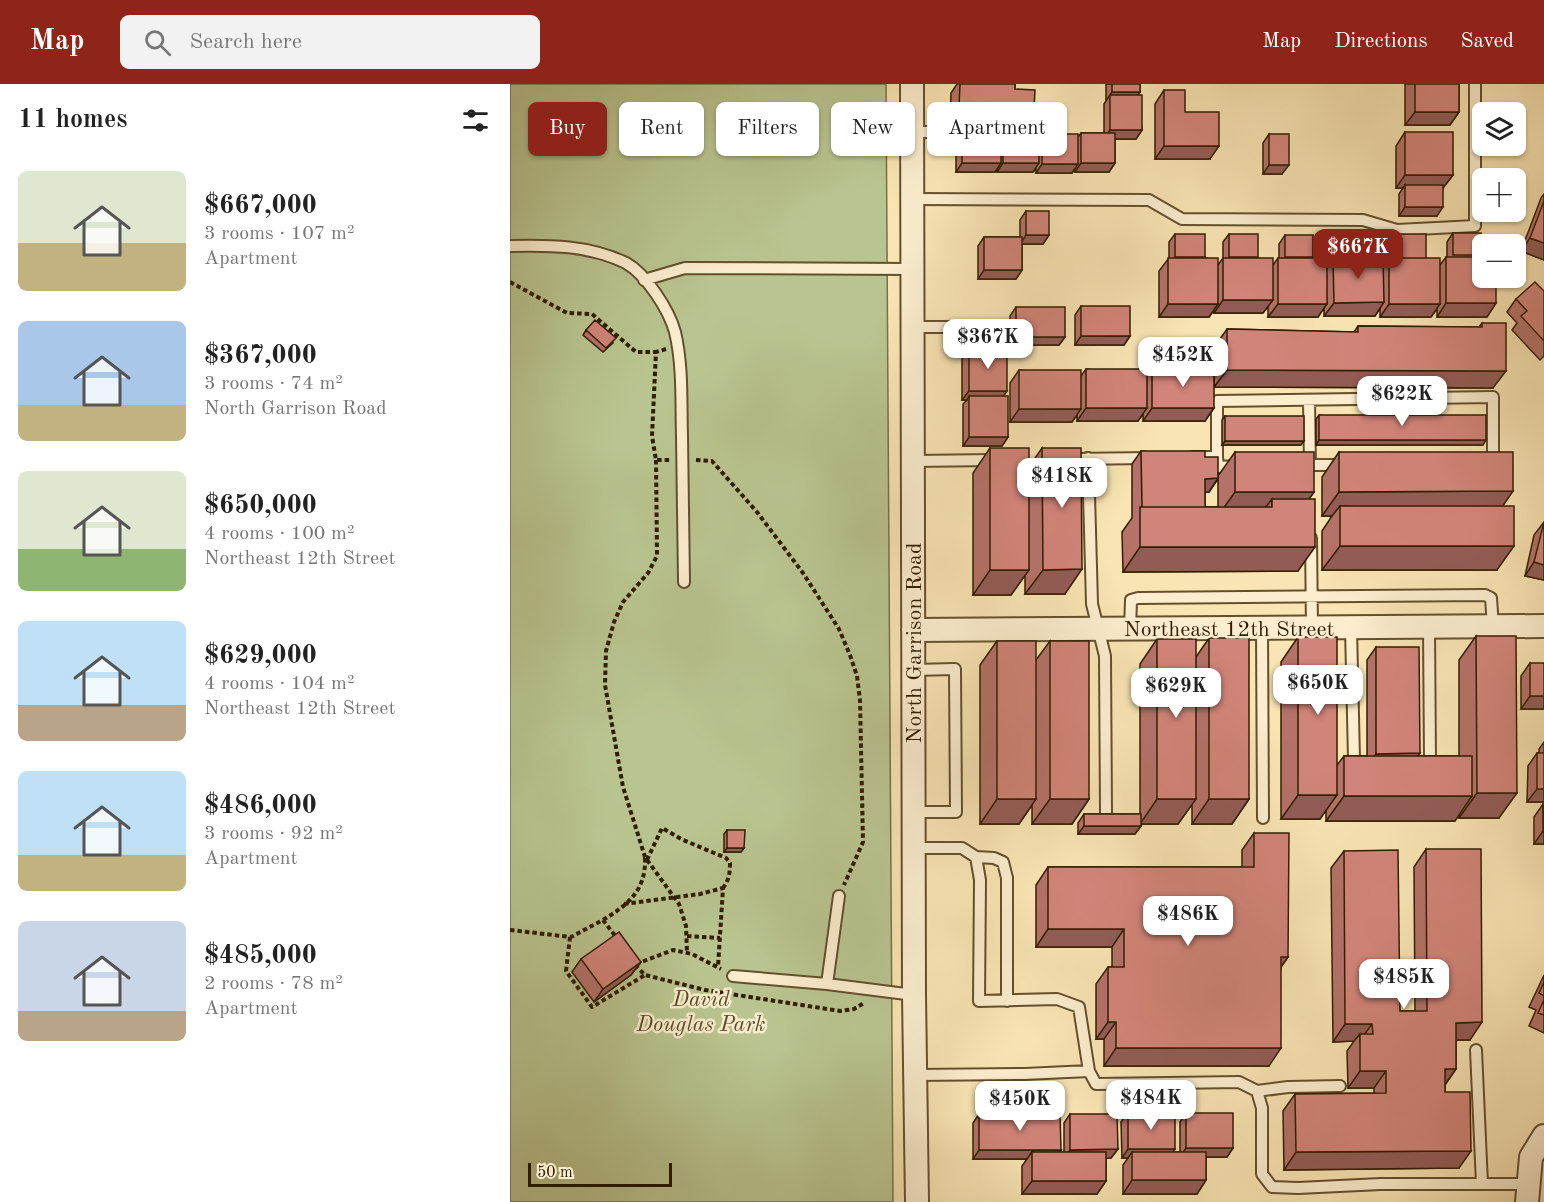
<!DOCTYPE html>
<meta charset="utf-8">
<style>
body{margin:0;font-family:"Old Standard TT",serif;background:#f2f2f2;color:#222;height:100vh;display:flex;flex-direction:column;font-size:22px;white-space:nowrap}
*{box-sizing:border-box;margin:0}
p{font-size:20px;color:#767676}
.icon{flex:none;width:33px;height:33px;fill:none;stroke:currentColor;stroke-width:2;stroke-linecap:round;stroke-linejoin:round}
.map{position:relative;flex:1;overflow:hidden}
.sheet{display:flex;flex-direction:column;background:#fff;width:510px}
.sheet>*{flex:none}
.hud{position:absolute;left:18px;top:18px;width:570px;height:54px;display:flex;gap:12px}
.buttons{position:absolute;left:962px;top:18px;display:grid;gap:12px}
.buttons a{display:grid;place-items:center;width:54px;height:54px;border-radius:9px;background:#fff;box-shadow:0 2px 4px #0004;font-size:30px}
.scale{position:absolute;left:18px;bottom:15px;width:144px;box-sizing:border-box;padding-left:6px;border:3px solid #321d00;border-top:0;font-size:16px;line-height:21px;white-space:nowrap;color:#321d00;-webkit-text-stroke:4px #fbedce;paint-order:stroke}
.price{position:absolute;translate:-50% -51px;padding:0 14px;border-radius:12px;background:#fff;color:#222;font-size:20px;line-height:39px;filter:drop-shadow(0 2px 3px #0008)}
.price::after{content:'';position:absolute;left:50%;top:36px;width:18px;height:14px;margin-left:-9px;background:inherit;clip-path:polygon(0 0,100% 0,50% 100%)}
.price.current{background:#8f2418;color:#fff}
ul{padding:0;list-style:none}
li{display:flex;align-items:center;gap:18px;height:150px;padding:0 18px}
li span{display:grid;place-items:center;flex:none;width:168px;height:120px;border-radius:9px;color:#555}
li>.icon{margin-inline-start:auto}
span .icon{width:72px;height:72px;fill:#fffc;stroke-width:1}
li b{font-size:26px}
h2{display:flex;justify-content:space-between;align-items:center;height:72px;padding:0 18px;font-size:26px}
.pill{padding:0 21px;border-radius:9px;background:#fff;box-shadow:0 2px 4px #0004;font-size:21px;line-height:54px}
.pill.current{background:#8f2418;color:#fff}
header{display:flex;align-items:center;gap:36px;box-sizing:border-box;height:84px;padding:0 30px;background:#8f2418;color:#fff}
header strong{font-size:28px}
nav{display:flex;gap:33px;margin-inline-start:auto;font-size:21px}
.search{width:420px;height:54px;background:#f2f2f2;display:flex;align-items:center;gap:15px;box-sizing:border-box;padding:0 21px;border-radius:9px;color:#767676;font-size:22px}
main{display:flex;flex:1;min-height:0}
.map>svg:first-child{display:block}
</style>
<header>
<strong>Map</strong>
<div class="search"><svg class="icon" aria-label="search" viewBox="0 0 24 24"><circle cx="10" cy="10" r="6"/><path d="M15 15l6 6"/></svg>Search here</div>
<nav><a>Map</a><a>Directions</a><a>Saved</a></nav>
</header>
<main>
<section class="sheet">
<h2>11 homes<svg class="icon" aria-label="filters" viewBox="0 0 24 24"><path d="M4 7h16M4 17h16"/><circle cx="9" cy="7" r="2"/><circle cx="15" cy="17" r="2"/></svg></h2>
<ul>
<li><span style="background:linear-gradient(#dfe7d0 60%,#c2b280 0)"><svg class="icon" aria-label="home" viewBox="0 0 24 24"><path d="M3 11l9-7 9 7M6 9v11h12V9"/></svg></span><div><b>$667,000</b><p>3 rooms · 107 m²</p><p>Apartment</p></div></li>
<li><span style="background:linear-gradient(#a9c7e8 70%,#c2b280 0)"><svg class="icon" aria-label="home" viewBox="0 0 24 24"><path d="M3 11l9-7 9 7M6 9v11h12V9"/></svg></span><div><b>$367,000</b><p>3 rooms · 74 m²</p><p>North Garrison Road</p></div></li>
<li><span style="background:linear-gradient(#dfe7d0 65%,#8fb573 0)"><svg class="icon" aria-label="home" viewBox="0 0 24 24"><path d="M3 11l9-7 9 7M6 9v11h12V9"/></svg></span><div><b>$650,000</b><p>4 rooms · 100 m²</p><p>Northeast 12th Street</p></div></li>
<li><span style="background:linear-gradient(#bfe0f5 70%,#b9a48a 0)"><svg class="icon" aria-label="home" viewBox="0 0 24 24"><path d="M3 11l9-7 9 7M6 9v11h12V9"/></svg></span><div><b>$629,000</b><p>4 rooms · 104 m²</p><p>Northeast 12th Street</p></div></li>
<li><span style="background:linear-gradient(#bfe0f5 70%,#c2b280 0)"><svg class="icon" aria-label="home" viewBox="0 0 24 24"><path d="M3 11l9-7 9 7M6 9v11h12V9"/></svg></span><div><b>$486,000</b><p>3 rooms · 92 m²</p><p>Apartment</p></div></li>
<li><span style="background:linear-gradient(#c9d6e8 75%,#b9a48a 0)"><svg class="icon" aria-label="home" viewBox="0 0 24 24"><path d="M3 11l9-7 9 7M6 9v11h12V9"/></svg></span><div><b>$485,000</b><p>2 rooms · 78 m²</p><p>Apartment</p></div></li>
</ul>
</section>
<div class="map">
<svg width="1034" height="1118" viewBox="0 0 1034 1118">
<rect width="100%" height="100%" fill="#f9e4b3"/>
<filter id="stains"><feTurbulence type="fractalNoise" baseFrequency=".00333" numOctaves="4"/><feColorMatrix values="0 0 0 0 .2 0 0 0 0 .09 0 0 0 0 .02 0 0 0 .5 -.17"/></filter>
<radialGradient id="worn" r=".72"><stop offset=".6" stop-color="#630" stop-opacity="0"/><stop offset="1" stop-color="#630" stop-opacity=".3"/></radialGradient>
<path fill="#b9c590" stroke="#767148" stroke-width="1.5" d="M0 0H376L383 1118H0Z"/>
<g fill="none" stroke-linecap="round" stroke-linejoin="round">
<g stroke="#644f2d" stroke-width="14">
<path id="lane" d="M402 48H512
M402 115 639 116 672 135 853 136 887 146 965 142V0
M0 162C40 161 79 161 116 179 136 190 159 226 165 248 173 282 171 318 172 352 173 401 173 450 174 498
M134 196 175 184 402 185
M403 243H484
M799 316 800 382
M683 373H707V317L983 313V379
M707 373 708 383 727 382
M578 374 582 520 595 572 596 729
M560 375 640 374
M403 377 484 376
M791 381H832
M801 454 802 544
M919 543 920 676
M752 544 753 734
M841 544 844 675
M620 545 621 516 628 514 975 511 981 514 983 543
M403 586 445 585 446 728H404
M404 764H452L466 773 484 774 493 778 497 794V917
M466 773 470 796 469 917 547 915 569 923 579 987
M223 892 317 900 404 911
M317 900 329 812
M966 966 972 1100
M405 991 515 990 579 987 586 1000 729 998 747 1007 752 1024V1090L762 1103 788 1104 871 1100H1019
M747 1007 778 1003 830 1002"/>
</g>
<g stroke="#644f2d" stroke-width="26">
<path id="street" d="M402 0 404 911 407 1118
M403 546 1034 542
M1017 1118 1021 1073 1034 1052"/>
</g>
<path stroke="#321d00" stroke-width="4" stroke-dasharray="4.5 3" stroke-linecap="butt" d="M0 198 57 229 82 230 126 268H146
M156 265 146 268 142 352 146 376H161
M146 376 147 472 138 489 113 518 104 538 96 567 95 601 113 703 135 773 169 820 176 842 177 869
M186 376 202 377 247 428 293 489 329 545 340 571 347 592 350 616 353 758 334 801
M137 776 152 744 171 755 216 774 220 779C220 789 219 796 213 804
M114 820 190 810 213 804 208 883
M93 836C119 820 136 806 135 774
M0 846 61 853 93 836 106 853
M177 852 210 854
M60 853 56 887 82 923 135 891
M126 880 163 866 182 870 211 885
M125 881 135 891 195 906 330 927 344 925 354 919"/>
<use href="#lane" stroke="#fbedce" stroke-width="10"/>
<use href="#street" stroke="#fbedce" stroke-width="22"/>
</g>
<path fill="#b47268" stroke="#321d00" stroke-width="1.5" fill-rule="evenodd" d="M447 0H505V5L515 38 440 36 441 9Z
M596 0H630V8L628 11 632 46 626 55H605V79L599 88H565V85L562 89H526V85L523 88H487V85L485 88H446V63L452 54H491L493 51 529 54 532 50 568 53 571 49H594V20L596 17Z
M895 0H949V28L940 41H895Z
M654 6 675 28 700 75H645V20Z
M895 48 943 91 933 104 927 132H889V110L893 104H886V62Z
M759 50 772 90H753V59Z
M1034 110V176L1011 167 1031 114Z
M516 127 539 151 533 160H512V186L506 195H468V162L474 153H510V136Z
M943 149 970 173 986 219 977 233H927V225L921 233H870V224L865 232H814V224L808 233H758V222L753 229H704V226L699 233H649V187L659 174V158L665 150 695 173 708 181 713 174V158L719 150 748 174 763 181 768 174H769V160L775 151 803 173 817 182 824 174V159L830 151 859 173 874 182 879 174H881V159L887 150 916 174 930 181 936 173H937V158Z
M1034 207V272L1030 276 1002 246 1007 239 997 228 1006 215Z
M571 222 620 252 614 261H565V231Z
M506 223 555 253 549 261H500V232Z
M972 239 983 304 704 303 705 262 717 245 844 248 848 242 969 243Z
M76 246 103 259 93 268 73 251Z
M459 266 494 312 498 353 492 362H453V320L457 316H452V275Z
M642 284 704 324 695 337H633V330L628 337H567V331L562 338H500V299L509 286 571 292 576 285 637 291Z
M809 331 973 361H806V335Z
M715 332 791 361H712V336Z
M480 364 519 383 532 364 555 510H515V491L501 511H463V389Z
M631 367 695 373 708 392 725 368 804 408 799 415 788 487 613 488 612 448 622 434V380ZM708 395V423H695V408H699Z
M829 368 993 422 987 486H812V447L822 432H812V393Z
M1034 438V496L1015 492 1024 451Z
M966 552 989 734H949V730L945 737H816V726L810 735H771V578L788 553 827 681 834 672H857V576L866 563 908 672H949V576Z
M699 554 739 715 722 740H682V720L668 740H631V742L625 750H568V739L574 730H630V580L647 555 686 573Z
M487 557 526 576 540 557 579 715 562 740H522V721L509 740H470V581Z
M1020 579 1034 625H1011V592Z
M1034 658V718H1017L1018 682 1027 669H1029V665Z
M1033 720 1034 760H1024V733Z
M217 746 234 764 231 768H214V750Z
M744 749 778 873 771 883 759 982H594V955H586V900L598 883H602V863H526V801L538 783H732V766Z
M916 765 960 956H946V985L935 1001V1008L949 1084 774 1086 773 1027 785 1010 864 1009V1004H838L837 967 844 957 823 958 821 784 834 767 890 927H905L904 783Z
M71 875 131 878 121 891 84 918 62 888Z
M1034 891V949L1019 942 1026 926 1019 923Z
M618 1029 663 1068H670V1038L676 1029 723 1064 717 1073H696V1096L687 1110H613V1081L618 1074H612L611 1038Z
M469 1030 551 1066 549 1068H554V1039L560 1030 608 1065 601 1074H596V1097L587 1110H512V1082L517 1075H463V1039Z"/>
<path fill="#925c55" stroke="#321d00" stroke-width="1.5" d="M602 8H630L624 17 600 11 596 17Z
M449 23 524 25 515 38 440 36Z
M905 28H949L940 41H895Z
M600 46H632L626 55H594Z
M654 62H709L700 75H645Z
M452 79H491L485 88H446Z
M493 79H529L523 88H487Z
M571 79H605L599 88H565Z
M532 80H568L562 89H526Z
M759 81H779L772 90H753Z
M895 91H943L933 104H895V101L893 104H886Z
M895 123H933L927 132H889Z
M516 151H539L533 160H510Z
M1020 154 1034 159V176L1011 167Z
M474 186H512L506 195H468Z
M713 216H763L753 229H704Z
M874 218 865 232H814L824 219Z
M936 219H986L977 233H927Z
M658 220H708L699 233H649Z
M768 220H817L808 233H758Z
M879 220H930L921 233H870Z
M571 252H620L614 261H565Z
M506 253H555L549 261H500Z
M717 286 996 287 983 304 704 303Z
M459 307H497L491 316 459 312 457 316H452Z
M576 324H637L628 337H567Z
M642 324H704L695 337H633Z
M509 325H571L562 338H500Z
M459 353H498L492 362H453Z
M809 356H976L973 361H806Z
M715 357H794L791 361H712Z
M708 394 699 408H686L695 395Z
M1003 407 986 432 830 422 822 432H812L829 408Z
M725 408H804L787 432 762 423V415L749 432H708Z
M830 462H1004L987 486H812Z
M630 463H805L788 487 613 488Z
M1024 478 1034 481V496L1015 492Z
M572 485 555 510H515L533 486Z
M480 486H519L501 511H463Z
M1020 612H1034V625H1011Z
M910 669 900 682 857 683 866 670Z
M1027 705H1034V718H1017Z
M967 709H1007L989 734H949Z
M788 711H827L810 735H771Z
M834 712H962L945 737H816Z
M487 715H526L509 740H470Z
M540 715H579L562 740H522Z
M647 715H686L668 740H630Z
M699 715H739L722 740H682Z
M574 742H631L625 750H568Z
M1033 747H1034V760H1024Z
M217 764H234L231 768H214Z
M538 845H614L602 863H526Z
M771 873H778L766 890Z
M131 878 121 891 84 918 93 905Z
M598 938H606L594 955H586Z
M972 938 960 956H933L946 939Z
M835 940H862L850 957V950L844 957 823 958Z
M606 964H771L759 982H594Z
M935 985H946L934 1002Z
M850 987H876L864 1004H838Z
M676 1064H723L717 1073H670Z
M608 1065 601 1074 554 1075 560 1066Z
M618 1065H665L659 1074 622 1068 618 1074H612Z
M469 1066H551L544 1075 522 1068 517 1075H463Z
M961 1067 949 1084 774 1086 786 1068Z
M622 1096H696L687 1110H613Z
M522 1097H596L587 1110H512Z"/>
<path fill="#d18479" stroke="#321d00" stroke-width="1.5" d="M450 0H505V5L525 6 524 25 449 23Z
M602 0H630V8H602Z
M905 0H949V28H905Z
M654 6H675V28H709V62H654Z
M600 11H632V46H600Z
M895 48H943V91H895Z
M571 49H605V79H571Z
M532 50H568V80H532Z
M759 50H779V81H759Z
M493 51H529V79H493Z
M452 54H491V79H452Z
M895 101H933V123H895Z
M1034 117V159L1020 154Z
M516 127H539V151H516Z
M943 149H971V171H943Z
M665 150H695V173H665Z
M719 150H748V173H719Z
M887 150H916V174H887Z
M775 151H803V173H775Z
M830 151H859V173H830Z
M474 153H512V186H474Z
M873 173 874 218 824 219 823 174Z
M936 173H972V194H986V219H936Z
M658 174H708V220H658Z
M713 174H763V216H713Z
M768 174H817V220H768Z
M879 174H930V220H879Z
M1025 198 1034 207V257L1011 232 1017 227 1006 215Z
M571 222H620V252H571Z
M506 223H555V253H506Z
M85 236 106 254 96 264 76 246Z
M972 239H996V287L717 286V245L848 248V242L972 243Z
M459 266H497V307H459Z
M642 284H704V324H642Z
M576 285H637V324H576Z
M509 286H571V325H509Z
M459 312H498V353H459Z
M809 331H976V356H809Z
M715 332H794V357H715Z
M480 364H519V486H480Z
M532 364H571L572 485 533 486Z
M631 367H695V373H708V394L695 395V423H632Z
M725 368H804V408H725Z
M829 368H1003V407L829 408Z
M762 415H805V463H630V423H762Z
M830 422H1004V462H830Z
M1034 438V481L1024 478Z
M966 552H1006L1007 709H967Z
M788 553H827V711H788Z
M699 554H739V715H699Z
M647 555H686V715H647Z
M487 557H526V715H487Z
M540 557H579V715H540Z
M866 563H909L910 669 866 670Z
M1020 579H1034V612H1020Z
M1027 669H1034V705H1027Z
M834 672H962V712H834Z
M1033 720H1034V747H1033Z
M574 730H631V742H574Z
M217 746H235L234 764H217Z
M744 749H779L778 873H771V964H606V938H598V883H614V845H538V783H744Z
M916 765H971L972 938 946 939V985H935V1008H960L961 1067 786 1068 785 1010 876 1009V987H850V950H863L862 940H835L834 767 888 766 890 927H917Z
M109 848 131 878 93 905 71 875Z
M1034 898V912L1029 909Z
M1034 916V931L1028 929Z
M618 1029H665V1065H618Z
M676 1029H723V1064H676Z
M469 1030H550L551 1066H469Z
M560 1030H607L608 1065 560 1066Z
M522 1068H596V1097H522Z
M622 1068H696V1096H622Z"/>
<g text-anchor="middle" stroke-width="5" stroke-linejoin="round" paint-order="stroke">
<g font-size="22" fill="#321d00" stroke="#fbedce">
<text x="719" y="552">Northeast 12th Street</text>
<text transform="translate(403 559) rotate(-90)" y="8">North Garrison Road</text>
</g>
<g font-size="22" font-style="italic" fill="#5a4f2b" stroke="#fbedce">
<text x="191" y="922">David<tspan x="191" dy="25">Douglas Park</tspan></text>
</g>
</g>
<rect width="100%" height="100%" filter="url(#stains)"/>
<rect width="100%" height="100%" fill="url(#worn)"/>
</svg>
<div class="buttons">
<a><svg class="icon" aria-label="layers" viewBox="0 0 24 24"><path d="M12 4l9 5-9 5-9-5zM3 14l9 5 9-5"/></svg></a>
<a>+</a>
<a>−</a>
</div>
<div class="scale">50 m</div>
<b class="price current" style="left:848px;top:196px">$667K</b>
<b class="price" style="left:478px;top:286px">$367K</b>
<b class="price" style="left:673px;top:304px">$452K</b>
<b class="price" style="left:892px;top:343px">$622K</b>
<b class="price" style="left:552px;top:425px">$418K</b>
<b class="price" style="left:808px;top:632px">$650K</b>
<b class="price" style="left:666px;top:635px">$629K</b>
<b class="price" style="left:678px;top:863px">$486K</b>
<b class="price" style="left:894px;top:926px">$485K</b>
<b class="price" style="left:641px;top:1047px">$484K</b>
<b class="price" style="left:510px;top:1048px">$450K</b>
<div class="hud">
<a class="pill current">Buy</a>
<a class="pill">Rent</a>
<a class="pill">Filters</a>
<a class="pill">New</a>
<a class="pill">Apartment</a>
</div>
</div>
</main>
